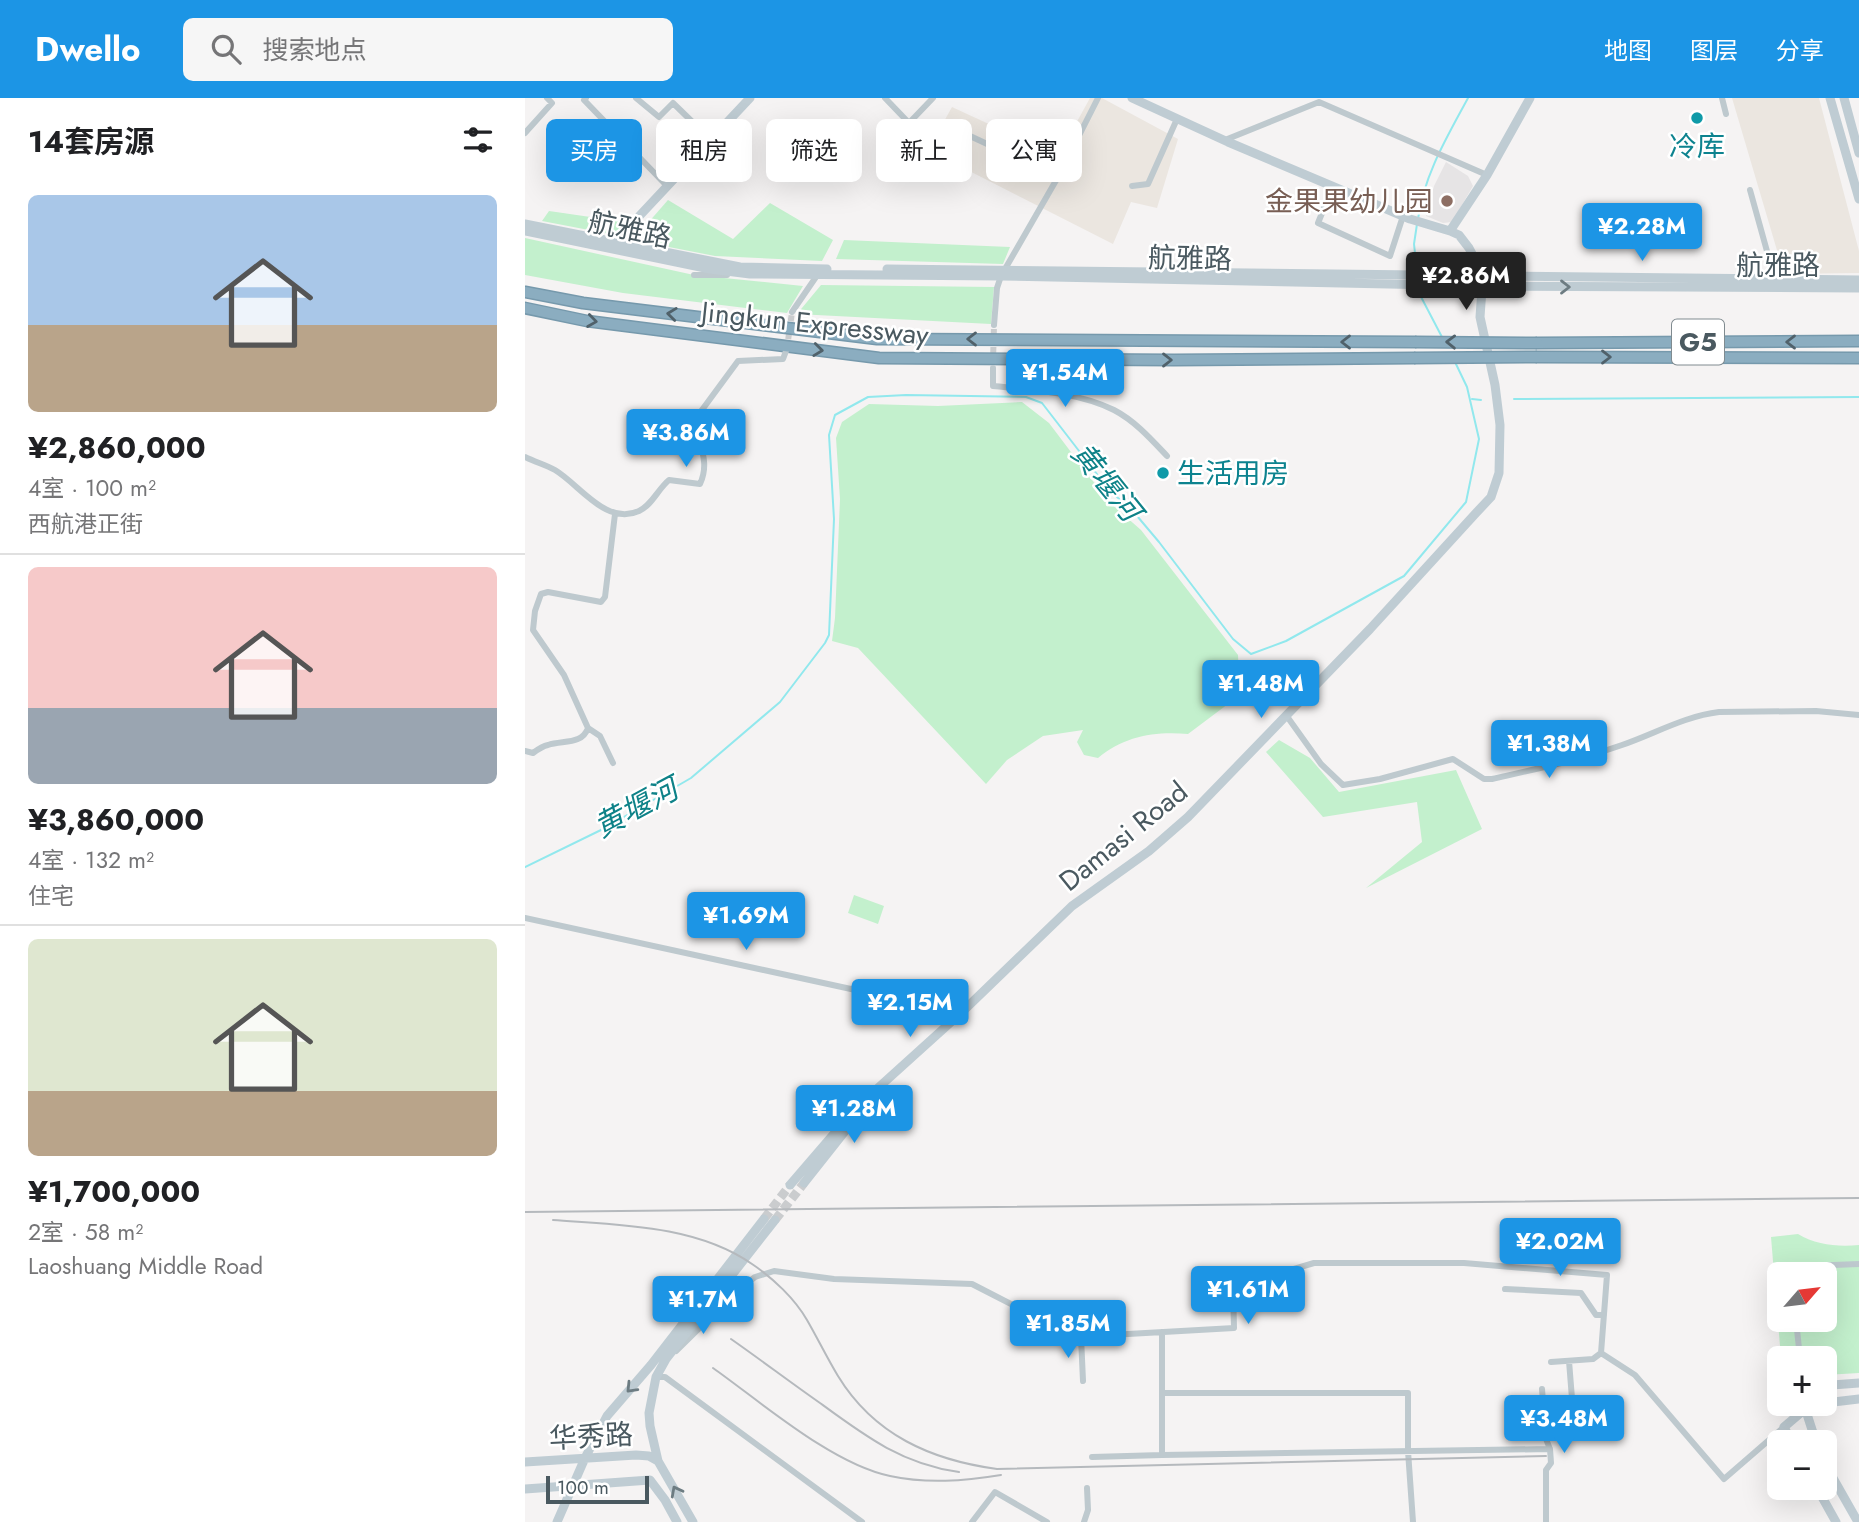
<!DOCTYPE html>
<html lang="zh">
<meta charset="utf-8">
<style>
body{margin:0;font-family:Jost,"Noto Sans SC",sans-serif;background:#f6f6f6;color:#202124;height:100vh;display:flex;flex-direction:column;font-size:26px;white-space:nowrap}
*{box-sizing:border-box;margin:0}
p{font-size:23px;color:#757577}
.icon{flex:none;width:38px;height:38px;fill:none;stroke:currentColor;stroke-width:2;stroke-linecap:round;stroke-linejoin:round}
.map{position:relative;flex:1;overflow:hidden}
.details{display:flex;flex-direction:column;background:#fff;width:525px}
.details>*{flex:none}
.guide{position:absolute;left:21px;top:21px;width:665px;height:63px;display:flex;gap:14px}
.needle{width:46px;rotate:62deg}
.tools{position:absolute;left:1242px;top:1164px;display:grid;gap:14px}
.tools a{display:grid;place-items:center;width:70px;height:70px;border-radius:10px;background:#fff;box-shadow:0 7px 28px #0002;font-size:35px}
.scale{position:absolute;left:21px;bottom:18px;width:103px;box-sizing:border-box;padding-left:7px;border:4px solid #4a5960;border-top:0;font-size:19px;line-height:24px;white-space:nowrap;color:#4a5960;-webkit-text-stroke:5px #fff;paint-order:stroke}
.price{position:absolute;translate:-50% -60px;padding:0 16px;border-radius:7px;background:#1c95e5;color:#fff;font-size:23px;line-height:46px;filter:drop-shadow(0 2px 4px #0008)}
.price::after{content:'';position:absolute;left:50%;top:42px;width:21px;height:16px;margin-left:-10px;background:inherit;clip-path:polygon(0 0,100% 0,50% 100%)}
.price.selected{background:#222;color:#fff}
ul{padding:0;list-style:none}
li{display:grid;align-content:center;gap:14px;height:371px;padding:0 28px}
li+li{border-top:2px solid #e0e0e0}
li span{display:grid;place-items:center;height:217px;border-radius:10px;color:#555}
li>.icon{margin-inline-start:auto}
span .icon{width:126px;height:126px;fill:#fffc;stroke-width:1}
li b{font-size:30px}
h2{display:flex;justify-content:space-between;align-items:center;height:84px;padding:0 28px;font-size:30px}
.tag{padding:0 24px;border-radius:10px;background:#fff;box-shadow:0 7px 28px #0002;font-size:24px;line-height:63px}
.tag.selected{background:#1c95e5;color:#fff}
header{display:flex;align-items:center;gap:42px;box-sizing:border-box;height:98px;padding:0 35px;background:#1c95e5;color:#fff}
header strong{font-size:33px}
nav{display:flex;gap:38px;margin-inline-start:auto;font-size:24px}
.search{width:490px;height:63px;background:#f6f6f6;display:flex;align-items:center;gap:18px;box-sizing:border-box;padding:0 24px;border-radius:10px;color:#757577;font-size:26px}
main{display:flex;flex:1;min-height:0}
.map>svg:first-child{display:block}
</style>
<header>
<strong>Dwello</strong>
<div class="search"><svg class="icon" aria-label="search" viewBox="0 0 24 24"><circle cx="10" cy="10" r="6"/><path d="M15 15l6 6"/></svg>搜索地点</div>
<nav><a>地图</a><a>图层</a><a>分享</a></nav>
</header>
<main>
<section class="details">
<h2>14套房源<svg class="icon" aria-label="filters" viewBox="0 0 24 24"><path d="M4 7h16M4 17h16"/><circle cx="9" cy="7" r="2"/><circle cx="15" cy="17" r="2"/></svg></h2>
<ul>
<li><span style="background:linear-gradient(#a9c7e8 60%,#b9a48a 0)"><svg class="icon" aria-label="home" viewBox="0 0 24 24"><path d="M3 11l9-7 9 7M6 9v11h12V9"/></svg></span><div><b>¥2,860,000</b><p>4室 · 100 m²</p><p>西航港正街</p></div></li>
<li><span style="background:linear-gradient(#f6c9c9 65%,#9aa5b1 0)"><svg class="icon" aria-label="home" viewBox="0 0 24 24"><path d="M3 11l9-7 9 7M6 9v11h12V9"/></svg></span><div><b>¥3,860,000</b><p>4室 · 132 m²</p><p>住宅</p></div></li>
<li><span style="background:linear-gradient(#dfe7d0 70%,#b9a48a 0)"><svg class="icon" aria-label="home" viewBox="0 0 24 24"><path d="M3 11l9-7 9 7M6 9v11h12V9"/></svg></span><div><b>¥1,700,000</b><p>2室 · 58 m²</p><p>Laoshuang Middle Road</p></div></li>
</ul>
</section>
<div class="map">
<svg width="1334" height="1424" viewBox="0 0 1334 1424">
<rect width="100%" height="100%" fill="#f5f3f3"/>
<path fill="#ebe6e0" d="M565 0H577L653 41 632 110 606 104 588 146 403 52 427 9 533 58Z
M1207 0H1294L1334 153V175L1259 176Z"/>
<path fill="#e6e4e5" d="M921 64 943 78 948 88 927 124 918 125 901 118 909 88Z"/>
<path fill="#c3f0cd" fill-rule="evenodd" d="M143 102 208 141 245 105 308 142 297 163 190 158 108 142Z
M24 113 100 124 90 137 17 123Z
M0 140 169 177 278 188 262 215 98 195 0 177Z
M319 142 485 149 478 166 311 161Z
M296 187 469 189 466 226 272 216Z
M497 304 524 325 583 403 616 432 713 557 715 597 663 636C630 633 599 638 573 660L559 657 552 644 558 632 518 638 482 662 461 686 333 550 307 543 310 520 315 401 311 340 317 324 344 306 413 308Z
M754 642 785 660 814 694 931 672 957 731 841 790 897 744 892 704 798 719 741 654Z
M329 797 359 808 353 826 323 815Z
M1273 1136C1291 1147 1313 1149 1334 1147V1275L1300 1277V1260H1256L1246 1139ZM1255 1176H1300V1222H1255Z"/>
<g fill="none" stroke-linecap="round" stroke-linejoin="round">
<path stroke="#91e8ed" stroke-width="2" d="M893 121C899 77 922 39 943 0
M892 173 889 146 892 126
M893 189 894 195 918 241
M947 301 956 302
M989 301 1334 299
M0 769 78 731 166 680 255 604 300 545 304 537 309 421 304 337 310 317 343 299 381 297 501 299 517 305 585 393 607 412 634 444 708 541 726 556 761 543 879 478 941 404 954 341 942 289 930 264"/>
<path stroke="#caccce" stroke-width="6" stroke-dasharray="6 3" stroke-linecap="butt" d="M262 250 267 214
M468 264 469 227"/>
<path stroke="#caccce" stroke-width="9" stroke-dasharray="9 4.5" stroke-linecap="butt" d="M239 1121 265 1087
M250 1122 279 1085"/>
<g stroke="#7699ac" stroke-width="13">
<path id="highway" d="M0 194 58 205 352 241 890 244
M0 210 62 223 354 260 649 262 889 260
M1012 245 1334 243
M1012 259 1334 260"/>
</g>
<path stroke="#bec9ce" stroke-width="6" d="M61 0 59 2 142 88
M111 0 134 19 148 5 186 42
M360 0 384 25 408 0
M1197 0 1201 16
M430 31 533 79
M0 35 27 5 22 0
M700 42 794 4 962 77
M607 88 623 86 652 21
M808 88 793 125 865 158 878 118
M1225 92 1250 182
M169 177H202
M267 214 293 176
M469 227 472 190 476 178 533 79 573 0
M468 270V288C508 292 553 294 589 312 610 323 626 341 642 358
M0 359C10 364 21 367 30 372 55 387 81 428 114 413 127 407 133 391 144 382L175 386C188 358 166 339 174 316L213 263 258 261 261 253
M761 617 796 666 818 687 855 681 928 661 959 681H967C1011 671 1054 662 1097 647 1129 636 1160 618 1194 614L1291 613 1334 617
M0 653 8 655C12 652 18 648 23 647 38 642 57 647 63 630
M88 665 75 638 63 630 39 577 8 532 10 513 16 496 23 494 76 504 80 499 90 416
M0 820 436 915
M1276 1176 1282 1168 1334 1166
M980 1191 1056 1195 1071 1217H1079
M1271 1222 1275 1260
M556 1239 558 1283
M151 1253 213 1192 230 1179 249 1173 309 1181 447 1186 550 1239 709 1230 708 1189 789 1165H939L1082 1177 1076 1255 1110 1277 1199 1381 1259 1329
M1044 1263 1048 1313 1069 1312
M1026 1264 1068 1261 1076 1255
M131 1279H140L337 1424
M1017 1291 1021 1341 1025 1351 1026 1365 1021 1372V1424
M638 1295H883V1353L888 1424
M637 1357 1025 1351
M567 1359 637 1357V1234
M447 1424 470 1394 522 1424
M559 1424 563 1412 562 1390"/>
<path stroke="#bfccd3" stroke-width="9" d="M1305 0 1334 101
M1319 0 1334 55
M0 126 215 169 302 171
M0 133 185 171 225 176 476 178 958 188 1334 190
M925 133 962 77 1005 0
M89 145 225 0
M362 171 1334 182
M279 1085 336 1013
M265 1087 333 1008 436 915 547 808 624 753 663 719 845 531 951 415 966 399 974 375 975 327 970 287 955 219 958 177 944 150 934 137 925 133 885 121 703 44 607 0
M1300 1293 1307 1287 1334 1285
M1300 1305 1334 1301
M1280 1310 1291 1344
M1267 1344 1259 1329 1286 1306
M0 1364 111 1357 124 1358 133 1363
M1300 1366 1333 1424
M1292 1390 1311 1424
M0 1391 125 1382 140 1402 152 1424
M32 1424 60 1360 82 1318 126 1267 239 1121
M168 1424 133 1363 125 1328 124 1315 131 1279 141 1261 250 1122"/>
<use href="#highway" stroke="#8badc0" stroke-width="10"/>
<path stroke="#b5b9bd" stroke-width="2" d="M0 1114 1334 1100
M28 1122C94 1127 171 1127 227 1166 248 1180 270 1201 282 1222 293 1241 302 1260 313 1278 349 1337 406 1362 472 1371L1021 1358
M206 1241C236 1262 265 1284 295 1305 340 1338 377 1366 434 1374
M188 1270C236 1304 307 1366 365 1378 402 1386 439 1383 476 1377"/>
<g stroke="#7699ac" stroke-width="13" stroke-linecap="butt">
<path id="highway-bridge" d="M890 244 1012 245
M889 260 1012 259"/>
</g>
<use href="#highway-bridge" stroke="#8badc0" stroke-width="10"/>
</g>
<defs><path id="oneway-chevron" d="M-2-3.5L2.5 0L-2 3.5" fill="none" stroke-width="1.6" stroke-linecap="round" stroke-linejoin="round" transform="scale(1.75)"/></defs>
<g stroke="#6d7c82">
<use href="#oneway-chevron" transform="translate(1040 189)"/>
<use href="#oneway-chevron" transform="translate(106 1290) rotate(134)"/>
<use href="#oneway-chevron" transform="translate(151 1393) rotate(-118)"/>
</g>
<g stroke="#50616a">
<use href="#oneway-chevron" transform="translate(147 216) rotate(-173)"/>
<use href="#oneway-chevron" transform="translate(67 223) rotate(8)"/>
<use href="#oneway-chevron" transform="translate(447 241) rotate(-180)"/>
<use href="#oneway-chevron" transform="translate(821 244) rotate(-180)"/>
<use href="#oneway-chevron" transform="translate(926 244) rotate(-179)"/>
<use href="#oneway-chevron" transform="translate(1266 244) rotate(180)"/>
<use href="#oneway-chevron" transform="translate(293 252) rotate(7)"/>
<use href="#oneway-chevron" transform="translate(1081 259)"/>
<use href="#oneway-chevron" transform="translate(642 262)"/>
</g>
<g fill="#0f9aa8" stroke="#fff" stroke-width="2.5">
<circle cx="1172" cy="20" r="7"/>
<circle cx="638" cy="375" r="7"/>
</g>
<circle fill="#8d6e63" stroke="#fff" stroke-width="2.5" cx="922" cy="103" r="7"/>
<g text-anchor="middle" stroke-width="5" stroke-linejoin="round" paint-order="stroke">
<rect fill="#fff" stroke="#808b90" stroke-width="2" x="1147" y="221.5" width="52" height="45" rx="5"/>
<g font-size="26" font-weight="bold" fill="#4a5960">
<text x="1173" y="253">G5</text>
</g>
<g font-size="28" fill="#0d838f" stroke="#fff">
<text x="1172" y="58">冷库</text>
<text x="652" y="385" text-anchor="start">生活用房</text>
</g>
<g font-size="28" fill="#785e54" stroke="#fff" text-anchor="end">
<text x="908" y="113">金果果幼儿园</text>
</g>
<g font-size="28" fill="#4a5960" stroke="#fff">
<text transform="translate(105 131) rotate(12)" y="10">航雅路</text>
<text transform="translate(665 160) rotate(1)" y="10">航雅路</text>
<text x="1253" y="177">航雅路</text>
<text transform="translate(290 225) rotate(6)" y="10">Jingkun Expressway</text>
<text transform="translate(598 738) rotate(-39)" y="10">Damasi Road</text>
<text transform="translate(66 1338) rotate(-3)" y="10">华秀路</text>
</g>
<g font-size="30" font-style="italic" fill="#0e8288" stroke="#fff">
<text transform="translate(581 384) rotate(51)" y="10">黄堰河</text>
<text transform="translate(111 710) rotate(-28)" y="10">黄堰河</text>
</g>
</g>
</svg>
<div class="tools">
<a><svg class="needle" viewBox="-14 -14 28 28"><path d="M0-13l5 13h-10z" fill="#e53935"/><path d="M0 13l5-13h-10z" fill="#757577"/></svg></a>
<a>+</a>
<a>−</a>
</div>
<div class="scale">100 m</div>
<b class="price" style="left:1117px;top:165px">¥2.28M</b>
<b class="price selected" style="left:941px;top:214px">¥2.86M</b>
<b class="price" style="left:540px;top:311px">¥1.54M</b>
<b class="price" style="left:161px;top:371px">¥3.86M</b>
<b class="price" style="left:736px;top:622px">¥1.48M</b>
<b class="price" style="left:1024px;top:682px">¥1.38M</b>
<b class="price" style="left:221px;top:854px">¥1.69M</b>
<b class="price" style="left:385px;top:941px">¥2.15M</b>
<b class="price" style="left:329px;top:1047px">¥1.28M</b>
<b class="price" style="left:1035px;top:1180px">¥2.02M</b>
<b class="price" style="left:723px;top:1228px">¥1.61M</b>
<b class="price" style="left:178px;top:1238px">¥1.7M</b>
<b class="price" style="left:543px;top:1262px">¥1.85M</b>
<b class="price" style="left:1039px;top:1357px">¥3.48M</b>
<div class="guide">
<a class="tag selected">买房</a>
<a class="tag">租房</a>
<a class="tag">筛选</a>
<a class="tag">新上</a>
<a class="tag">公寓</a>
</div>
</div>
</main>
